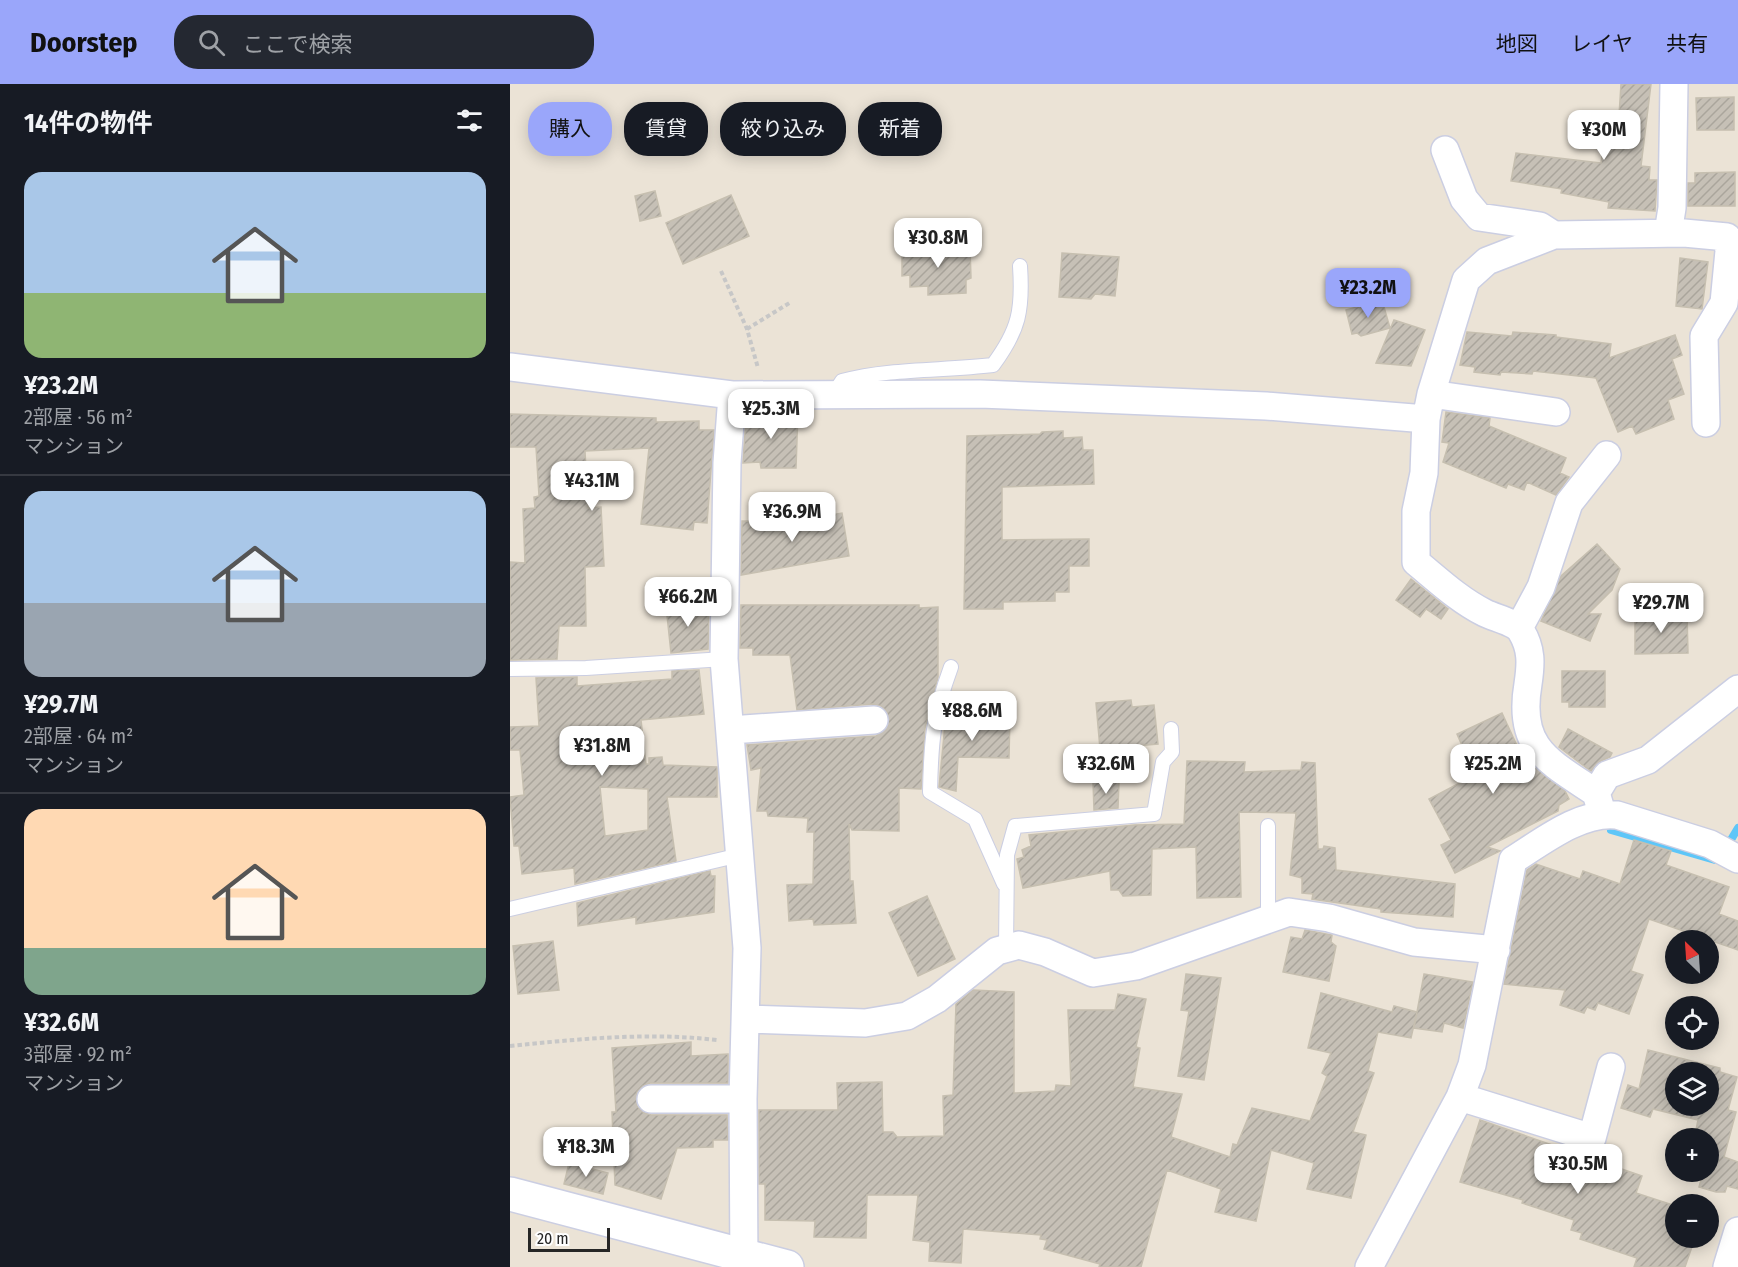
<!DOCTYPE html>
<html lang="ja">
<meta charset="utf-8">
<style>
body{margin:0;font-family:"Fira Sans Condensed","Noto Sans JP",sans-serif;background:#242831;color:#f1f3f6;height:100vh;display:flex;flex-direction:column;font-size:22px;white-space:nowrap}
*{box-sizing:border-box;margin:0}
p{font-size:20px;color:#9ea1a6}
.icon{flex:none;width:33px;height:33px;fill:none;stroke:currentColor;stroke-width:2;stroke-linecap:round;stroke-linejoin:round}
.map{position:relative;flex:1;overflow:hidden}
.details{display:flex;flex-direction:column;background:#171b24;width:510px}
.details>*{flex:none}
.hud{position:absolute;left:18px;top:18px;width:570px;height:54px;display:flex;gap:12px}
.needle{width:39px;rotate:335deg}
.tools{position:absolute;left:1155px;top:846px;display:grid;gap:12px}
.tools a{display:grid;place-items:center;width:54px;height:54px;border-radius:50%;background:#171b24;box-shadow:0 3px 15px #0003;font-size:30px}
.scale{position:absolute;left:18px;bottom:15px;width:82px;box-sizing:border-box;padding-left:6px;border:3px solid #262626;border-top:0;font-size:16px;line-height:21px;white-space:nowrap;color:#262626;-webkit-text-stroke:4px #fff;paint-order:stroke}
.price{position:absolute;translate:-50% -51px;padding:0 14px;border-radius:12px;background:#fff;color:#222;font-size:20px;line-height:39px;filter:drop-shadow(0 2px 3px #0008)}
.price::after{content:'';position:absolute;left:50%;top:36px;width:18px;height:14px;margin-left:-9px;background:inherit;clip-path:polygon(0 0,100% 0,50% 100%)}
.price.current{background:#9aa6fa;color:#111}
ul{padding:0;list-style:none}
li{display:grid;align-content:center;gap:12px;height:318px;padding:0 24px}
li+li{border-top:2px solid #363941}
li span{display:grid;place-items:center;height:186px;border-radius:18px;color:#555}
li>.icon{margin-inline-start:auto}
span .icon{width:108px;height:108px;fill:#fffc;stroke-width:1}
li b{font-size:26px}
h2{display:flex;justify-content:space-between;align-items:center;height:72px;padding:0 24px;font-size:26px}
.chip{padding:0 21px;border-radius:24px;background:#171b24;box-shadow:0 3px 15px #0003;font-size:21px;line-height:54px}
.chip.current{background:#9aa6fa;color:#111}
header{display:flex;align-items:center;gap:36px;box-sizing:border-box;height:84px;padding:0 30px;background:#9aa6fa;color:#111}
header strong{font-size:28px}
nav{display:flex;gap:33px;margin-inline-start:auto;font-size:21px}
.search{width:420px;height:54px;background:#242831;display:flex;align-items:center;gap:15px;box-sizing:border-box;padding:0 21px;border-radius:24px;color:#9ea1a6;font-size:22px}
main{display:flex;flex:1;min-height:0}
.map>svg:first-child{display:block}
</style>
<header>
<strong>Doorstep</strong>
<div class="search"><svg class="icon" aria-label="search" viewBox="0 0 24 24"><circle cx="10" cy="10" r="6"/><path d="M15 15l6 6"/></svg>ここで検索</div>
<nav><a>地図</a><a>レイヤ</a><a>共有</a></nav>
</header>
<main>
<section class="details">
<h2>14件の物件<svg class="icon" aria-label="filters" viewBox="0 0 24 24"><path d="M4 7h16M4 17h16"/><circle cx="9" cy="7" r="2"/><circle cx="15" cy="17" r="2"/></svg></h2>
<ul>
<li><span style="background:linear-gradient(#a9c7e8 65%,#8fb573 0)"><svg class="icon" aria-label="home" viewBox="0 0 24 24"><path d="M3 11l9-7 9 7M6 9v11h12V9"/></svg></span><div><b>¥23.2M</b><p>2部屋 · 56 m²</p><p>マンション</p></div></li>
<li><span style="background:linear-gradient(#a9c7e8 60%,#9aa5b1 0)"><svg class="icon" aria-label="home" viewBox="0 0 24 24"><path d="M3 11l9-7 9 7M6 9v11h12V9"/></svg></span><div><b>¥29.7M</b><p>2部屋 · 64 m²</p><p>マンション</p></div></li>
<li><span style="background:linear-gradient(#ffd9b3 75%,#7fa58c 0)"><svg class="icon" aria-label="home" viewBox="0 0 24 24"><path d="M3 11l9-7 9 7M6 9v11h12V9"/></svg></span><div><b>¥32.6M</b><p>3部屋 · 92 m²</p><p>マンション</p></div></li>
</ul>
</section>
<div class="map">
<svg width="1228" height="1183" viewBox="0 0 1228 1183">
<defs>
<pattern id="building-hatch" width="6" height="6" patternUnits="userSpaceOnUse" patternTransform="scale(1.5)"><rect width="6" height="6" fill="#c6c0b6"/><path d="M-1 1l2-2M0 6l6-6M5 7l2-2" fill="none" stroke="#aaa59c"/></pattern>
</defs>
<rect width="100%" height="100%" fill="#ebe3d6"/>
<g fill="none" stroke-linecap="round" stroke-linejoin="round">
<path stroke="#5ec6f8" stroke-width="8" d="M1101 746 1205 776
M1216 764 1228 744"/>
</g>
<path fill="url(#building-hatch)" stroke="#c6bfb0" stroke-width="1.5" fill-rule="evenodd" d="M1111 0H1141L1131 82 1140 83 1139 96H1147L1145 127 1098 124 1099 118 1051 109 1052 105 1001 97 1006 69 1091 79 1097 30 1109 32Z
M1224 13V46H1187L1186 14Z
M1225 88V122H1178V99H1185V89Z
M145 107 151 132 130 137 125 112Z
M221 111 239 152 173 180 156 139Z
M460 163 461 194 456 196V209L418 211V202L400 203V191L392 192V166Z
M552 169 609 173 605 212 585 210 581 215 549 213Z
M1170 174 1198 178 1192 225 1166 222Z
M872 216 880 244 851 252 847 249 842 250 836 226Z
M884 236 915 246 901 282 866 279Z
M957 248 1002 252 1003 248 1046 251V253L1101 260 1099 274 1165 251 1172 271 1162 275 1174 310 1158 316 1164 335 1126 350 1122 342 1108 348 1086 294 1023 287 1022 290 991 288 990 291 964 288 965 283 950 281Z
M288 328 286 384H251L250 378 233 379 236 330Z
M936 328 980 334 979 342 1056 374 1050 389 1059 393 1046 411 1017 398 1014 406 998 400 996 404 933 378 939 359 932 358Z
M0 330 146 334V338L189 337V346H204L197 439 184 438 183 446 131 440 139 364 75 367 78 424 91 423 94 482 75 483 76 542H49L47 575 0 576V478L15 479 13 425 25 424 24 413 29 412 26 363H0Z
M553 347V354L572 353 573 366H583L584 400 492 403V456L579 455V482H559V508H545V517L493 518V525H454L457 352 530 350 532 348Z
M332 429 339 472 231 491 232 437 303 438 302 434Z
M1087 460 1110 485 1102 506 1078 530H1091L1080 557 1031 537 1051 492Z
M901 495 938 525 931 535 916 525 910 533 886 516Z
M231 521H409V524L428 523V593L415 644 411 705 389 704V747L342 746 339 740 340 797H343L346 839 304 841 303 835 279 837 277 801 303 800 304 748H297L298 734 258 732 257 727H247L251 684 241 686 237 661 366 652 378 642 377 628 371 622 363 620 287 626 280 571H243V564H230Z
M156 522H199L198 565 161 569Z
M1125 530H1177L1178 569 1125 570Z
M189 586 194 630 131 636 136 680H139V674L152 673 153 681 207 683V713H157L166 777 65 800 64 784 12 790 9 762H4L0 713 14 711 10 666H0V643L29 642 26 594 67 593V602L162 595V587ZM90 703 138 705V746L95 752Z
M1052 587H1095V623H1059V618H1052Z
M621 616 622 623 644 621 648 660 590 665 586 619Z
M992 629 1015 679 1018 677 1055 707 1059 715 1049 721 1048 727 977 763 990 767 945 789 931 761 941 756 919 715 965 691 947 650Z
M436 630 500 632 499 674 448 673 446 707 429 703Z
M1058 645 1102 669 1100 673 1091 677 1081 687 1078 685 1049 663Z
M677 677 735 678 734 688 791 686 792 678 805 679 808 765H813L814 762 825 764 826 786 945 800 943 833 871 828V825L802 815 803 810 792 809V794L780 791 786 729 729 728 731 813 687 814 686 763 642 765 641 811 613 812 609 806H601L600 787 513 804 507 775 514 773 512 766 521 762 519 751 625 741 674 740Z
M583 698H609L608 724 584 726Z
M1124 756 1161 767 1156 781 1219 803 1209 830 1228 837V866L1139 835 1121 887 1133 891 1119 930 1088 919 1085 926 1077 923 1074 929 1050 921 1055 906 994 900 1017 786 1026 780 1070 795 1073 787 1110 800Z
M200 787 201 792H205L204 828 126 840V833L68 842 67 819Z
M417 812 445 875 408 892 379 829Z
M795 846 822 851 821 858 826 862 819 897 773 888 781 853 792 855Z
M43 857 49 906 8 910 3 862Z
M676 890 711 894 694 996 668 992 679 927 671 926Z
M914 890 963 898 953 944 934 939 932 948 904 944 907 928 901 954 868 948 858 987 864 989 843 1048 856 1051 841 1114 797 1105 804 1079 761 1066 746 1137 705 1128 711 1105 657 1086 631 1183H589L590 1180 534 1165 537 1156 530 1155 531 1151 453 1145 451 1179 419 1177 420 1158 403 1156 408 1111H357L356 1154 304 1153 305 1137 255 1136V1100H249V1026H328L327 999 372 998 373 1048H383L387 1053 434 1052 433 1012 443 1011 446 920 463 906 504 908V1009L545 1007 546 1001 561 1002 558 926H605L608 910 636 915 626 963 630 964 623 1003 672 1010 661 1053 720 1073 723 1060 727 1061 742 1024 800 1037 817 992 812 989 821 969 798 964 811 909 882 928 884 922 907 928Z
M181 958V972L218 970V999H140L133 1002 127 1008V1022L133 1028 141 1031H217L218 1056H203V1063L167 1064 151 1115 105 1101 102 1028H106L102 964Z
M1138 966 1210 984V988L1227 993 1218 1026 1226 1028 1214 1073 1228 1078V1105L1217 1102 1215 1108H1206L1189 1103 1193 1088H1198V1049L1186 1046 1188 1036 1143 1025 1140 1033 1111 1024 1118 1001 1129 1005ZM1166 988H1198V1022H1166Z
M970 1036 1132 1092 1126 1109 1166 1122V1154H1185L1175 1183H1124L1127 1174 1070 1155 1072 1149 1061 1146 1064 1136 1012 1119 1013 1116 950 1098Z
M59 1079 98 1089 93 1110 54 1100Z"/>
<g fill="none" stroke-linecap="round" stroke-linejoin="round">
<g stroke="#cbcee2" stroke-width="16">
<path id="lane" d="M323 311 332 297C381 284 433 287 483 281 509 246 513 226 510 182
M441 583C423 632 421 657 420 708L465 735 494 800
M0 585 76 584 214 575
M758 742V835
M0 825 230 771
M496 864 497 771 505 742 644 730 653 678 662 668 661 645"/>
</g>
<g stroke="#cbcee2" stroke-width="30">
<path id="street" d="M935 66 954 115 969 133 1030 142 1044 151
M1158 149 1162 124 1164 0
M0 283 222 311 470 310 756 322 916 335
M921 310 1046 328
M222 311 217 379 214 575 237 864 233 1015 234 1183
M1009 544 1031 503 1059 419 1097 371
M220 646 364 636
M1086 709 1097 691 1138 676 1228 605
M1092 729 1086 709C1038 677 1007 664 1018 600 1021 580 1022 565 1011 547 1005 538 985 534 975 529 949 516 928 496 906 478V427L914 389 916 335 921 310 956 196 977 177 1044 151 1174 149 1217 153 1219 167 1214 219 1194 252 1196 339
M237 935 355 939 397 932 427 915 487 867 509 861 535 868 583 889 626 882 779 828 819 834 904 858 986 866
M950 1013 1082 1054 1101 983
M141 1015H233
M859 1183 950 1013 962 981 1003 776C1033 757 1071 727 1107 731L1200 760 1228 775
M1217 1183 1228 1147"/>
</g>
<g stroke="#cbcee2" stroke-width="36">
<path id="secondary" d="M0 1110 277 1183"/>
</g>
<path stroke="#c7c7c7" stroke-width="4" stroke-dasharray="4.5 3" stroke-linecap="butt" d="M211 187 237 245 248 284
M237 245 281 218
M0 962C69 955 138 948 207 956"/>
<use href="#lane" stroke="#fff" stroke-width="14"/>
<use href="#street" stroke="#fff" stroke-width="27"/>
<use href="#secondary" stroke="#fff" stroke-width="33"/>
</g>
</svg>
<div class="tools">
<a><svg class="needle" viewBox="-14 -14 28 28"><path d="M0-13l5 13h-10z" fill="#e53935"/><path d="M0 13l5-13h-10z" fill="#9ea1a6"/></svg></a>
<a><svg class="icon" aria-label="locate" viewBox="0 0 24 24"><circle cx="12" cy="12" r="6"/><path d="M12 2v4M12 18v4M2 12h4M18 12h4"/></svg></a>
<a><svg class="icon" aria-label="layers" viewBox="0 0 24 24"><path d="M12 4l9 5-9 5-9-5zM3 14l9 5 9-5"/></svg></a>
<a>+</a>
<a>−</a>
</div>
<div class="scale">20 m</div>
<b class="price" style="left:1094px;top:77px">¥30M</b>
<b class="price" style="left:428px;top:185px">¥30.8M</b>
<b class="price current" style="left:858px;top:235px">¥23.2M</b>
<b class="price" style="left:261px;top:356px">¥25.3M</b>
<b class="price" style="left:82px;top:428px">¥43.1M</b>
<b class="price" style="left:282px;top:459px">¥36.9M</b>
<b class="price" style="left:178px;top:544px">¥66.2M</b>
<b class="price" style="left:1151px;top:550px">¥29.7M</b>
<b class="price" style="left:462px;top:658px">¥88.6M</b>
<b class="price" style="left:92px;top:693px">¥31.8M</b>
<b class="price" style="left:596px;top:711px">¥32.6M</b>
<b class="price" style="left:983px;top:711px">¥25.2M</b>
<b class="price" style="left:76px;top:1094px">¥18.3M</b>
<b class="price" style="left:1068px;top:1111px">¥30.5M</b>
<div class="hud">
<a class="chip current">購入</a>
<a class="chip">賃貸</a>
<a class="chip">絞り込み</a>
<a class="chip">新着</a>
</div>
</div>
</main>
